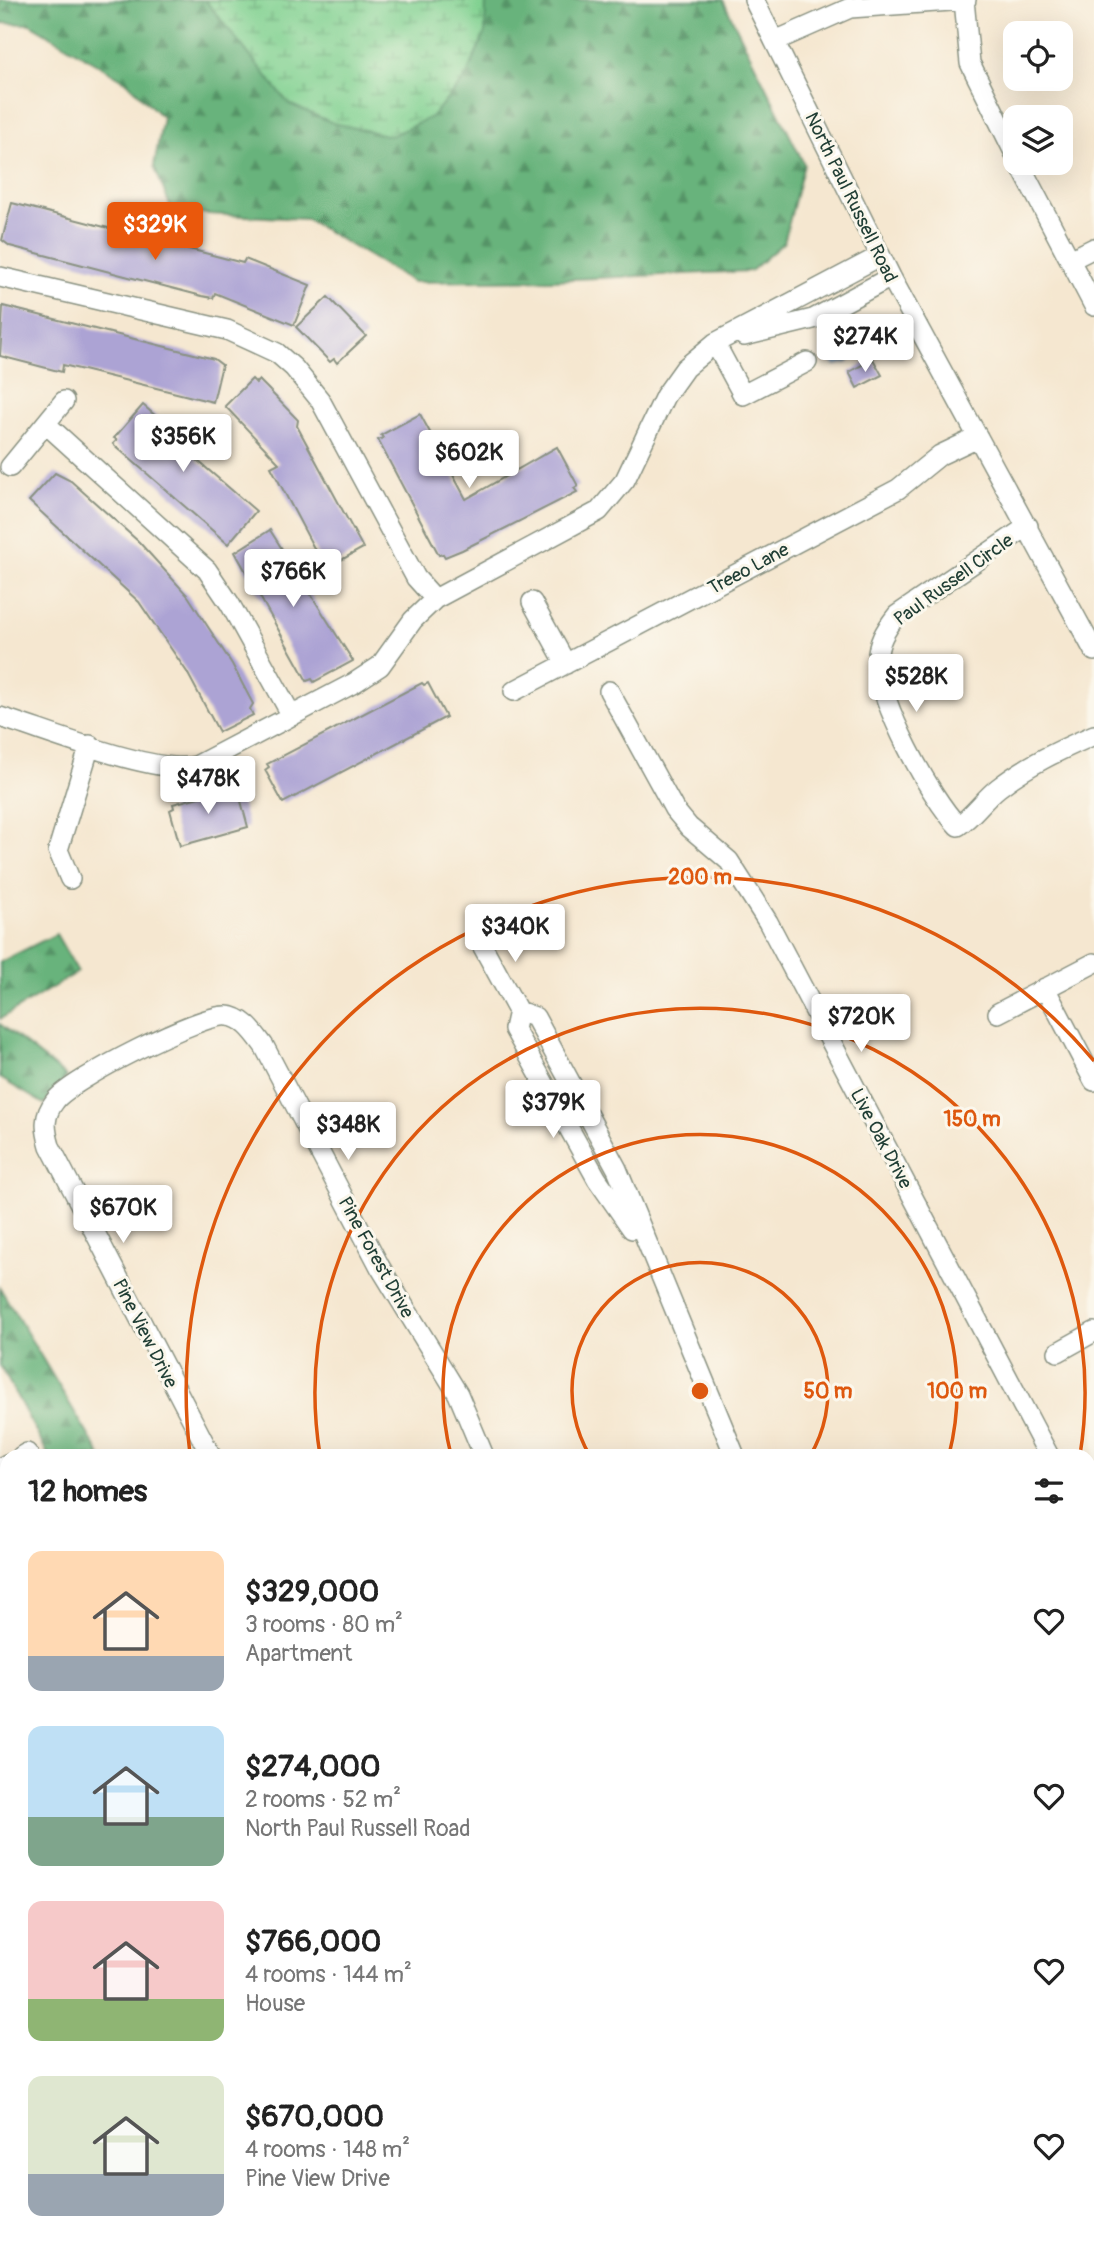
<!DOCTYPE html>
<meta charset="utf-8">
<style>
body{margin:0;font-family:Pangolin,sans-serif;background:#f6f6f6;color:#222;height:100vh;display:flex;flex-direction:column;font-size:26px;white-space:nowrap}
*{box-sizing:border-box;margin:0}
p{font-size:23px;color:#767676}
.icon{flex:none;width:38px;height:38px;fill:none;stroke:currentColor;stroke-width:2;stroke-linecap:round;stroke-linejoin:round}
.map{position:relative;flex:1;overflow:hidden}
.sheet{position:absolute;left:0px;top:1449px;width:1096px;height:798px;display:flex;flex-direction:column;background:#fff;border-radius:21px 21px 0 0;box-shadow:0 7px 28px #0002}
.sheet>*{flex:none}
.tools{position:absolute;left:1003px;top:21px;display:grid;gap:14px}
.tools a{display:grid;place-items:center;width:70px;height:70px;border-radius:14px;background:#fff;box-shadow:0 7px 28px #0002;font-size:35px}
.price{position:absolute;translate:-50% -60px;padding:0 16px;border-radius:7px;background:#fff;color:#222;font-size:23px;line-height:46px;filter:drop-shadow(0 2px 4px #0008)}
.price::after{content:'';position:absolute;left:50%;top:42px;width:21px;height:16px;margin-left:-10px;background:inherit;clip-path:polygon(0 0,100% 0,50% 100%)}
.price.active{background:#ea580c;color:#fff}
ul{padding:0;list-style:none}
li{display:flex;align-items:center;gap:21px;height:175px;padding:0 28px}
li span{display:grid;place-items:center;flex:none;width:196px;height:140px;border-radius:14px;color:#555}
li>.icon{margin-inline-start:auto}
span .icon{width:84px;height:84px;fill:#fffc;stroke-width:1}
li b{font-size:30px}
h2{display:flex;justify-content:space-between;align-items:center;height:84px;padding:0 28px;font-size:30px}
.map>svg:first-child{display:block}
</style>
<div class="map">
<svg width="1094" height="2247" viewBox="0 0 1094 2247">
<defs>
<pattern id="forest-firs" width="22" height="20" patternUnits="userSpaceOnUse" patternTransform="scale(1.75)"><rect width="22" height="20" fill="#68b37b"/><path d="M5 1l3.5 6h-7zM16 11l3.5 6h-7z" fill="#559366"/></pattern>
<pattern id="wetland-marsh" width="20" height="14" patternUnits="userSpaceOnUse" patternTransform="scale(1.75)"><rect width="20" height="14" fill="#81d191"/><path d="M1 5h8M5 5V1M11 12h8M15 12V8" fill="none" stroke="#69ab77"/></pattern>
<pattern id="water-ripples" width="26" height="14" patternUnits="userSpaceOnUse" patternTransform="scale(1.75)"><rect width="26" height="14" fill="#75aae3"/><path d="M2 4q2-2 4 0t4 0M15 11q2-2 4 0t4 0" fill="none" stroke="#5f8cb9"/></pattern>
</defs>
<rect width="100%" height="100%" fill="#fbf7ec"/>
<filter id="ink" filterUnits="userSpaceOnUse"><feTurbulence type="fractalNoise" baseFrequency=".0143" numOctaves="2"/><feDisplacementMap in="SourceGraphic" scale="14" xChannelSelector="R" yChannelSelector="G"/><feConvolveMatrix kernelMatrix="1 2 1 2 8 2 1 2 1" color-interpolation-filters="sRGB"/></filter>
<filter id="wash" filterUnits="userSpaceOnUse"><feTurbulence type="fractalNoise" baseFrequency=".00686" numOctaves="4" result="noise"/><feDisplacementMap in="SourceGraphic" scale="28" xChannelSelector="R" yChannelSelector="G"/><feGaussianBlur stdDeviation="1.57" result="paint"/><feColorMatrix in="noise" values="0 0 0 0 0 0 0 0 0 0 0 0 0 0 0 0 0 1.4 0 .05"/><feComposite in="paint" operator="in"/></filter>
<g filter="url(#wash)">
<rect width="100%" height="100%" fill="#f5e7d0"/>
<path fill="url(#forest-firs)" stroke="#447858" stroke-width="2" d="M0 0H723L804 164 784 242 751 271 551 280 413 282 306 219 207 214 171 208 154 166 163 118 127 82 30 24 0 23Z
M56 934 78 972 0 1019V962Z
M0 1024 67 1077 44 1104 0 1078Z
M0 1288 101 1456H49L0 1365Z"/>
<path fill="url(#wetland-marsh)" stroke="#508762" stroke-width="2" d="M205 0H486L485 33 465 79 431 117 391 136 333 123 289 104Z"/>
<path fill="url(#water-ripples)" stroke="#4a748c" stroke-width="2" d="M843 337 854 340 858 349 848 362 836 365 830 361 829 354Z"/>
<g id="blocks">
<path fill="#aca3d4" d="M12 203 243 263 245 259 310 285 294 325 215 293 213 298 202 296 10 246 2 240Z
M328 297 366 336 337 363 334 359 330 362 296 327Z
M3 306 214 359 222 365 213 402 63 365 62 372 0 356Z
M873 359 882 375 857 388 849 372Z
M252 379 256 383 259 380 267 388 298 420 297 426 363 548 325 569 271 467 279 463 225 406Z
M143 405 201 455 197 460 256 511 228 544 113 444 117 440 114 438Z
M420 414 466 499 557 447 578 486 574 488 577 492 462 550 445 557 443 554 439 555 378 440 383 438 381 435Z
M55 473 71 481 139 542 188 596 232 664 253 704 250 709 253 715 219 732 187 672 139 602 29 501Z
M270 530 353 661 314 682 312 679 307 681 235 552Z
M422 683 424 685 428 683 446 717 283 803 265 770 269 767 267 764Z
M228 789 238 790 248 827 180 846 170 810 174 808 173 804Z"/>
</g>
</g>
<g filter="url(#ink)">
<use href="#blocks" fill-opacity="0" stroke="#8a9282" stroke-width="2"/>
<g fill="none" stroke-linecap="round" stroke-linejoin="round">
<g stroke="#8a9282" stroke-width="22">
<path id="minor" d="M754 0 891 277 1094 651
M964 0 970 63 1015 154
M775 41 850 8 966 0
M1019 163 1094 306
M1070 260 1094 248
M0 277 227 330 277 353 294 368 320 400 416 578 435 599
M744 336 813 319 891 277
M715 343 743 395 807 362
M46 424 207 570 230 604 292 716
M10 467 64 401
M1028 526 897 615C886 629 876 644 878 663 880 704 930 797 958 826 974 815 983 800 998 788 1027 765 1060 750 1094 735
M532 602 566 664
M514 691 898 489 940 455 978 437
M609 691 674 809 689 827 729 861 768 922 1049 1456
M0 717C46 731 154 775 196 766L354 683 380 666 413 620 435 599 599 511 625 480 665 396 685 368 715 343 880 256
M70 879 58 850 90 745
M477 936 518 1011 514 1029 597 1179 632 1229
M1045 988 1094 1081
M518 1011 535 1017 617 1169 735 1456
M998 1013 1094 963
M1058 1352 1094 1332
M22 1456 27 1453 29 1456
M211 1456 50 1146C45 1129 43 1116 55 1101 70 1080 202 1013 227 1016 244 1017 255 1034 264 1046L380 1267 458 1394 484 1456
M0 1468 7 1464
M1088 1533 1094 1543
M0 1804 7 1807
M1088 1840 1094 1839
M0 1972 7 1971
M0 2044 7 2043
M1088 2077 1094 2088
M147 2240 149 2247
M207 2240 209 2247
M246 2240 255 2247
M818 2240 820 2247
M13 2247 21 2240
M269 2247 282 2240"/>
</g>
<use href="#minor" stroke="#fff" stroke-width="19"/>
</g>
</g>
<g fill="none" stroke="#de580e" stroke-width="3.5">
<path d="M590 1456A128 128 0 1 1 810 1456"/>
<path d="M451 1455A257 257 0 1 1 949 1455"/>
<path d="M320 1455A385 385 0 1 1 1080 1455"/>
<path d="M190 1454A514 514 0 0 1 1094 1061"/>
</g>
<g text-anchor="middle" stroke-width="6" stroke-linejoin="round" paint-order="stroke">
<g font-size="19" fill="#1f3d34" stroke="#fbf7ec">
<text transform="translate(852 197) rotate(64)" y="7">North Paul Russell Road</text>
<text transform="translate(748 568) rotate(-28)" y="7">Treeo Lane</text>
<text transform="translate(953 579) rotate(-36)" y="7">Paul Russell Circle</text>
<text transform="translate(882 1138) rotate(62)" y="7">Live Oak Drive</text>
<text transform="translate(377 1257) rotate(61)" y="7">Pine Forest Drive</text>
<text transform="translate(146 1333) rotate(63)" y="7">Pine View Drive</text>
</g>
</g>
<circle cx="700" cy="1391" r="10" fill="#de580e" stroke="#fbf7ec" stroke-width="3.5"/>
<g font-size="21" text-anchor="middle" font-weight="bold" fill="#de580e" stroke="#fbf7ec" stroke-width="6" stroke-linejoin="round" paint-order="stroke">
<text x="700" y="884">200 m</text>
<text x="972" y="1126">150 m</text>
<text x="828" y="1398">50 m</text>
<text x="957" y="1398">100 m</text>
</g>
</svg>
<div class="tools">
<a><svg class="icon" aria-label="locate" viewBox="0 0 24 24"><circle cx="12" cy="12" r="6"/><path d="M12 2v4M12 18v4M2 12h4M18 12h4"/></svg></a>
<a><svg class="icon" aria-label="layers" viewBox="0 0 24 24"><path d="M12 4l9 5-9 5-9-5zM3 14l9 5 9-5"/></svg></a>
</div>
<b class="price active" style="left:155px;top:262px">$329K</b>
<b class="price" style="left:865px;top:374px">$274K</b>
<b class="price" style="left:183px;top:474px">$356K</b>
<b class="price" style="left:469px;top:490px">$602K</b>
<b class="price" style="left:293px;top:609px">$766K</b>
<b class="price" style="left:916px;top:714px">$528K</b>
<b class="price" style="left:208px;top:816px">$478K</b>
<b class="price" style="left:515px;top:964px">$340K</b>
<b class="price" style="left:861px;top:1054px">$720K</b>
<b class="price" style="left:553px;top:1140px">$379K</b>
<b class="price" style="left:348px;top:1162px">$348K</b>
<b class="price" style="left:123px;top:1245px">$670K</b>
<section class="sheet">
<h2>12 homes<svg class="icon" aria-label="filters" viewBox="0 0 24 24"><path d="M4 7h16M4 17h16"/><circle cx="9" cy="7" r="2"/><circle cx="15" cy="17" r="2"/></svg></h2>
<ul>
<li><span style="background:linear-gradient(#ffd9b3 75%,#9aa5b1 0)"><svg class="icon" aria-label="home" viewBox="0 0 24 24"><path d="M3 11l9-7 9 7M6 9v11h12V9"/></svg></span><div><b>$329,000</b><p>3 rooms · 80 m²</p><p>Apartment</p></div><svg class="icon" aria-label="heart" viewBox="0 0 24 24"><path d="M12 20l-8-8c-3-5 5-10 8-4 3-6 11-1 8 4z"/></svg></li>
<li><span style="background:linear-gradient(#bfe0f5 65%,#7fa58c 0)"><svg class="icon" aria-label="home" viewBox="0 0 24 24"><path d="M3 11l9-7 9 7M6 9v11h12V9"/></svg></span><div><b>$274,000</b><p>2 rooms · 52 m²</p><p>North Paul Russell Road</p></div><svg class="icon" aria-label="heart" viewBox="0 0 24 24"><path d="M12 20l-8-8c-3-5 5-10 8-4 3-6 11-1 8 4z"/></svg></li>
<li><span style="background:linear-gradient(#f6c9c9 70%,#8fb573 0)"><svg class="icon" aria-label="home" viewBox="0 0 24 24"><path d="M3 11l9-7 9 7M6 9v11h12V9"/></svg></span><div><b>$766,000</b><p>4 rooms · 144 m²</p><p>House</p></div><svg class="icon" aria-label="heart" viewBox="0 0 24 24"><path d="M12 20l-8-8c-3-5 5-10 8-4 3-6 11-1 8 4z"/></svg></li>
<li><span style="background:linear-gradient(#dfe7d0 70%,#9aa5b1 0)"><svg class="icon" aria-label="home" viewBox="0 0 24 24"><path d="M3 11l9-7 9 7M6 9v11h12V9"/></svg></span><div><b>$670,000</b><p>4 rooms · 148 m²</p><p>Pine View Drive</p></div><svg class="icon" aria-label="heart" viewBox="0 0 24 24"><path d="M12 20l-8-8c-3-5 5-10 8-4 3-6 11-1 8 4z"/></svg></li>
</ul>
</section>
</div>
